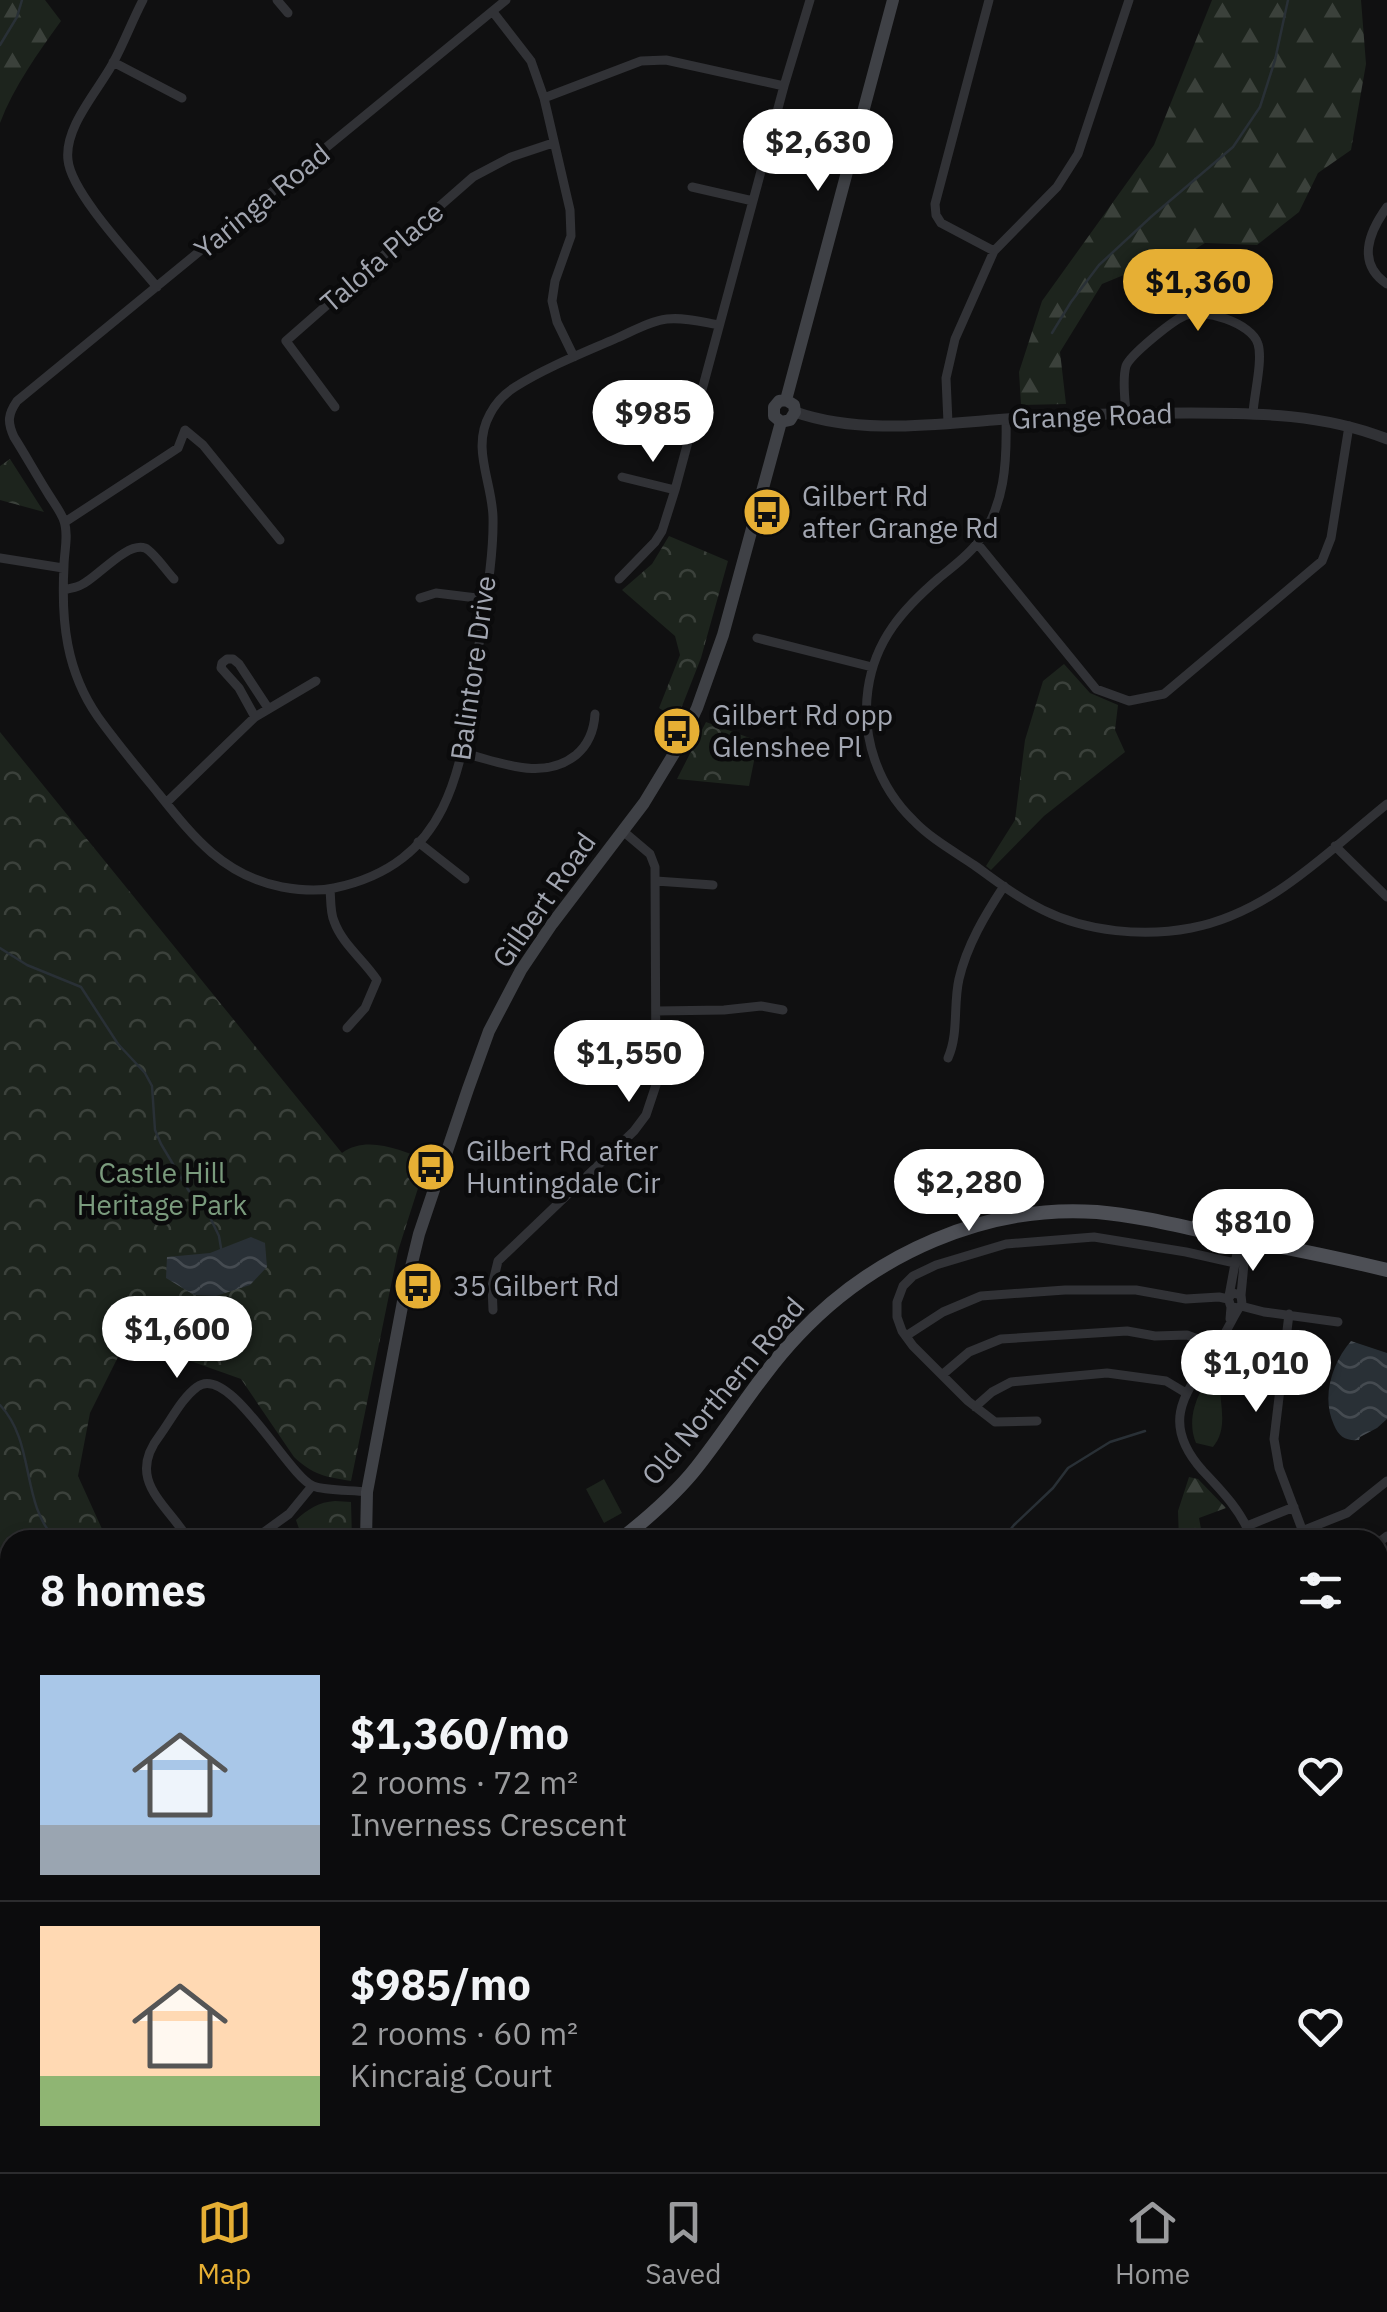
<!DOCTYPE html>
<meta charset="utf-8">
<style>
body{margin:0;font-family:"IBM Plex Sans",sans-serif;background:#151516;color:#f1f3f6;height:100vh;display:flex;flex-direction:column;font-size:38px;white-space:nowrap}
*{box-sizing:border-box;margin:0}
p{font-size:32px;color:#9a9b9d}
.icon{flex:none;width:55px;height:55px;fill:none;stroke:currentColor;stroke-width:2;stroke-linecap:round;stroke-linejoin:round}
.map{position:relative;flex:1;overflow:hidden}
.drawer{position:absolute;left:0px;top:1530px;width:1388px;height:642px;display:flex;flex-direction:column;background:#0c0c0d;border-radius:30px 30px 0 0;box-shadow:0 5px 15px #0003,0 0 0 2px #2c2c2e}
.drawer>*{flex:none}
.price{position:absolute;translate:-50% -85px;padding:0 22px;border-radius:35px;background:#fff;color:#222;font-size:32px;line-height:65px;filter:drop-shadow(0 2px 5px #0008)}
.price::after{content:'';position:absolute;left:50%;top:60px;width:30px;height:22px;margin-left:-15px;background:inherit;clip-path:polygon(0 0,100% 0,50% 100%)}
.price.current{background:#e6af34;color:#111}
ul{padding:0;list-style:none}
li{display:flex;align-items:center;gap:30px;height:250px;padding:0 40px}
li+li{border-top:2px solid #2c2c2e}
li span{display:grid;place-items:center;flex:none;width:280px;height:200px;border-radius:0px;color:#555}
li>.icon{margin-inline-start:auto}
span .icon{width:120px;height:120px;fill:#fffc;stroke-width:1}
li b{font-size:42px}
h2{display:flex;justify-content:space-between;align-items:center;height:120px;padding:0 40px;font-size:42px}
.dock{display:flex;justify-content:space-around;align-items:center;height:140px;border-top:2px solid #2c2c2e;background:#0c0c0d;font-size:28px;color:#9a9b9d}
.dock a{display:grid;justify-items:center;gap:5px}
.dock .current{color:#e6af34}
.map>svg:first-child{display:block}
</style>
<div class="map">
<svg width="1387" height="2172" viewBox="0 0 1387 2172">
<defs>
<pattern id="forest-firs" width="22" height="20" patternUnits="userSpaceOnUse" patternTransform="scale(2.5)"><rect width="22" height="20" fill="#1d241d"/><path d="M5 1l3.5 6h-7zM16 11l3.5 6h-7z" fill="#3b413b"/></pattern>
<pattern id="park-crowns" width="20" height="18" patternUnits="userSpaceOnUse" patternTransform="scale(2.5)"><rect width="20" height="18" fill="#1d241d"/><path d="M2 6a3 3 0 1 1 6 0M12 15a3 3 0 1 1 6 0" fill="none" stroke="#3b413b"/></pattern>
<pattern id="water-waves" width="16" height="10" patternUnits="userSpaceOnUse" patternTransform="scale(2.5)"><rect width="16" height="10" fill="#293036"/><path d="M0 5q4-4 8 0t8 0" fill="none" stroke="#454b51"/></pattern>
</defs>
<rect width="100%" height="100%" fill="#101011"/>
<path fill="#1d241d" d="M1222 1362C1213 1391 1233 1423 1213 1447L1196 1443C1184 1415 1202 1382 1222 1362Z
M604 1479 622 1513 604 1523 586 1489Z"/>
<path fill="url(#forest-firs)" d="M0 0H45L61 21C38 53 14 86 0 123Z
M1212 0H1361L1366 64 1351 150 1318 173 1299 212 1257 245 1205 243 1157 273 1136 270 1102 284 1060 352 1066 404 1021 405 1019 372 1042 301 1154 145Z
M1189 1477 1198 1479 1226 1508 1199 1518 1203 1540H1179L1178 1511Z
M10 1734V1842L0 1843V1748Z
M404 2163 417 2172H186L178 2163Z
M460 2163H576L581 2172H428Z
M751 2163V2162L862 2163 857 2172H741Z"/>
<path fill="url(#park-crowns)" d="M10 459 44 512 0 500V466Z
M669 536 728 561 701 658 677 719 659 708 680 655 675 636 622 590 652 564Z
M1064 664 1090 693 1118 705 1115 730 1125 752 1044 816 991 870 986 866 1015 820 1025 740 1043 681Z
M706 722 758 741 749 786 677 779Z
M0 732 342 1153C367 1135 400 1150 427 1160L398 1251 351 1481C326 1477 313 1475 294 1457L241 1379 182 1358 123 1347 90 1413 78 1476 107 1540H10V1730L0 1727Z
M335 1501 351 1502 352 1540H303L296 1520C308 1509 319 1502 335 1501Z"/>
<path fill="url(#water-waves)" d="M251 1237 265 1243 267 1267 250 1285 216 1296 194 1295 166 1278 167 1257 210 1253Z
M1351 1341 1387 1353V1419L1377 1428 1360 1437 1359 1440C1346 1441 1339 1437 1334 1425 1321 1397 1332 1363 1351 1341Z"/>
<g fill="none" stroke-linecap="round" stroke-linejoin="round">
<path stroke="#293036" stroke-width="2.5" d="M0 45 17 17 22 0
M1052 333 1071 302 1099 265 1152 216 1233 147 1260 107 1275 60 1288 0
M0 948 27 965 81 987 118 1044 145 1073 152 1086 155 1130 161 1144 189 1191 206 1209 219 1236 221 1248
M0 1405C36 1443 20 1503 56 1540
M1002 1540 1014 1525 1053 1488 1068 1468 1110 1442 1145 1431
M233 2162 257 2172
M550 2162 551 2172
M916 2172 921 2162"/>
<path stroke="#313236" stroke-width="9" d="M143 0C132 21 124 43 113 63 98 91 64 127 68 160 71 193 134 259 157 287
M277 0 288 13
M506 0 17 401C8 414 7 422 14 437 26 456 37 476 49 495 54 503 61 512 64 521 69 535 64 552 64 566 61 621 66 671 98 717 116 742 135 765 154 788 191 834 221 875 282 887 299 890 317 892 334 888 458 862 463 755 478 651 484 609 494 559 493 517 492 481 471 448 490 414 496 402 504 394 515 387 547 367 583 353 617 338 633 331 650 321 667 319 684 317 702 322 719 325
M989 0 935 204 936 215 941 223 994 251
M493 12 531 61 544 98 570 210 571 236 555 281 552 301 557 322 574 357
M113 62 182 98
M544 98 641 61 666 60 784 86
M692 187 753 201
M1387 207C1369 232 1356 263 1387 284
M335 407 286 341 473 177 511 157 553 143
M1126 413C1125 399 1122 379 1126 366 1130 355 1172 321 1184 316 1202 307 1252 323 1258 344 1263 360 1254 395 1253 413
M1006 419C1007 463 1005 505 978 542 968 556 952 567 939 578 903 609 875 640 868 689 861 737 878 786 913 820 930 838 953 851 974 865 996 881 1018 898 1043 910 1087 932 1144 937 1191 928 1270 913 1327 852 1387 804
M948 423 946 378 955 339 994 251 1057 187 1078 154 1129 0
M622 477 675 490
M65 522 178 448 185 430 203 445 280 540
M977 543 1096 689 1129 701 1164 694 1322 561 1331 538 1349 426
M0 558 63 568
M619 579 655 542 662 531 675 490 784 86 810 0
M65 590C70 588 76 588 81 585 97 578 126 542 145 548 153 551 167 572 174 579
M420 598 436 593 485 599
M757 638 872 667
M255 717 239 688 221 668 222 663 227 659H233L239 664 268 708
M463 753C501 762 542 782 576 755 589 744 594 731 595 714
M166 803 255 717 316 681
M418 842 465 879
M1335 846 1387 897
M656 881 713 885
M330 889C331 899 330 912 334 921 342 944 364 960 377 980L365 1008 347 1028
M657 1011 724 1010 761 1006 783 1010
M948 1058C959 1033 953 1005 959 979 967 945 985 915 1004 886
M580 1070C580 1055 587 1037 599 1028L657 1029
M1241 1295 1246 1243
M1229 1296 1237 1253 1246 1240
M1241 1306 1264 1312 1338 1322
M1239 1308C1231 1321 1225 1335 1216 1348 1185 1393 1159 1422 1203 1471 1223 1492 1243 1513 1252 1540
M493 1310 492 1286 498 1261 634 1131 646 1115 656 1085 655 867 650 854 624 832
M1289 1314 1274 1439 1279 1468 1306 1540
M1230 1319 1231 1307 1228 1298 1233 1293 1241 1295 1242 1304 1239 1308 1231 1307
M906 1336 943 1312 981 1296 1065 1290H1136L1186 1299 1219 1297 1228 1299
M942 1375 969 1352 1001 1339 1127 1331 1155 1336 1187 1335 1217 1346
M975 1407 992 1392 1011 1382 1107 1373 1166 1381 1186 1393
M1037 1421 995 1422 968 1401 913 1346 902 1331 897 1317V1302L903 1286 913 1276 936 1265 1006 1244 1094 1237 1186 1252 1235 1263
M1247 1526 1294 1507
M1302 1531 1347 1513 1387 1481
M189 1540C166 1503 125 1480 160 1435 171 1420 182 1398 197 1387 229 1362 288 1476 313 1486 326 1491 352 1490 367 1492
M253 1540 289 1514 312 1486
M1378 1543 1387 1536
M1378 2068 1387 2062
M0 2154 10 2149
M1257 2172 1266 2162"/>
<path stroke="#313236" stroke-width="11" d="M795 412C858 434 928 425 993 420 1059 415 1125 413 1191 413 1259 413 1324 414 1387 439"/>
<path stroke="#3f4146" stroke-width="12" d="M786 400 893 0
M781 422 790 420 795 412 794 405 786 400
M781 422 774 416V407L779 401 786 400
M366 1540 367 1492 404 1296 419 1234 468 1089 489 1031 521 970 552 924 644 803 681 742 697 708 723 635 781 422
M0 1959 10 1971
M163 2162 171 2172"/>
<path stroke="#4d4f55" stroke-width="14" d="M620 1540C648 1518 675 1495 697 1467 731 1424 760 1375 798 1335 874 1254 986 1204 1097 1212 1142 1216 1187 1228 1231 1237 1284 1247 1335 1257 1387 1270
M0 1880 10 1878
M0 1900 10 1893"/>
</g>
<defs>
<g id="bus-disc" transform="scale(2.5)"><circle r="9.5" fill="#e6af34" stroke="#0b0b0c"/><path d="M-5-6H5V4H4V6H2V4H-2V6H-4V4H-5ZM-3.5-4V0h7V-4ZM-3.5 1.2v1.5H-2V1.2ZM2 1.2v1.5H3.5V1.2Z" fill="#111"/></g>
</defs>
<g fill-rule="evenodd">
<use href="#bus-disc" x="767" y="512"/>
<use href="#bus-disc" x="677" y="731"/>
<use href="#bus-disc" x="431" y="1167"/>
<use href="#bus-disc" x="418" y="1286"/>
</g>
<g text-anchor="middle" stroke-width="9" stroke-linejoin="round" paint-order="stroke">
<g font-size="28" fill="#a2a6b1" stroke="#0b0b0c">
<text transform="translate(262 201) rotate(-39)" y="10">Yaringa Road</text>
<text transform="translate(382 257) rotate(-41)" y="10">Talofa Place</text>
<text transform="translate(1092 416) rotate(-2)" y="10">Grange Road</text>
<text transform="translate(473 668) rotate(-82)" y="10">Balintore Drive</text>
<text transform="translate(544 900) rotate(-55)" y="10">Gilbert Road</text>
<text transform="translate(723 1391) rotate(-50)" y="10">Old Northern Road</text>
</g>
<g font-size="28" fill="#a2a6b1" stroke="#0b0b0c" text-anchor="start">
<text x="802" y="506">Gilbert Rd<tspan x="802" dy="32">after Grange Rd</tspan></text>
<text x="712" y="725">Gilbert Rd opp<tspan x="712" dy="32">Glenshee Pl</tspan></text>
<text x="466" y="1161">Gilbert Rd after<tspan x="466" dy="32">Huntingdale Cir</tspan></text>
<text x="453" y="1296">35 Gilbert Rd</text>
</g>
<g font-size="28" fill="#7a9b7d" stroke="#0b0b0c">
<text x="162" y="1183">Castle Hill<tspan x="162" dy="32">Heritage Park</tspan></text>
</g>
</g>
</svg>
<b class="price" style="left:818px;top:194px">$2,630</b>
<b class="price current" style="left:1198px;top:334px">$1,360</b>
<b class="price" style="left:653px;top:465px">$985</b>
<b class="price" style="left:629px;top:1105px">$1,550</b>
<b class="price" style="left:969px;top:1234px">$2,280</b>
<b class="price" style="left:1253px;top:1274px">$810</b>
<b class="price" style="left:177px;top:1381px">$1,600</b>
<b class="price" style="left:1256px;top:1415px">$1,010</b>
<section class="drawer">
<h2>8 homes<svg class="icon" aria-label="filters" viewBox="0 0 24 24"><path d="M4 7h16M4 17h16"/><circle cx="9" cy="7" r="2"/><circle cx="15" cy="17" r="2"/></svg></h2>
<ul>
<li><span style="background:linear-gradient(#a9c7e8 75%,#9aa5b1 0)"><svg class="icon" aria-label="home" viewBox="0 0 24 24"><path d="M3 11l9-7 9 7M6 9v11h12V9"/></svg></span><div><b>$1,360/mo</b><p>2 rooms · 72 m²</p><p>Inverness Crescent</p></div><svg class="icon" aria-label="heart" viewBox="0 0 24 24"><path d="M12 20l-8-8c-3-5 5-10 8-4 3-6 11-1 8 4z"/></svg></li>
<li><span style="background:linear-gradient(#ffd9b3 75%,#8fb573 0)"><svg class="icon" aria-label="home" viewBox="0 0 24 24"><path d="M3 11l9-7 9 7M6 9v11h12V9"/></svg></span><div><b>$985/mo</b><p>2 rooms · 60 m²</p><p>Kincraig Court</p></div><svg class="icon" aria-label="heart" viewBox="0 0 24 24"><path d="M12 20l-8-8c-3-5 5-10 8-4 3-6 11-1 8 4z"/></svg></li>
</ul>
</section>
</div>
<nav class="dock">
<a class="current"><svg class="icon" aria-label="map" viewBox="0 0 24 24"><path d="M3 6l6-2 6 2 6-2v14l-6 2-6-2-6 2zM9 4v14M15 6v14"/></svg>Map</a>
<a><svg class="icon" aria-label="saved" viewBox="0 0 24 24"><path d="M7 4h10v16l-5-4-5 4z"/></svg>Saved</a>
<a><svg class="icon" aria-label="home" viewBox="0 0 24 24"><path d="M3 11l9-7 9 7M6 9v11h12V9"/></svg>Home</a>
</nav>
